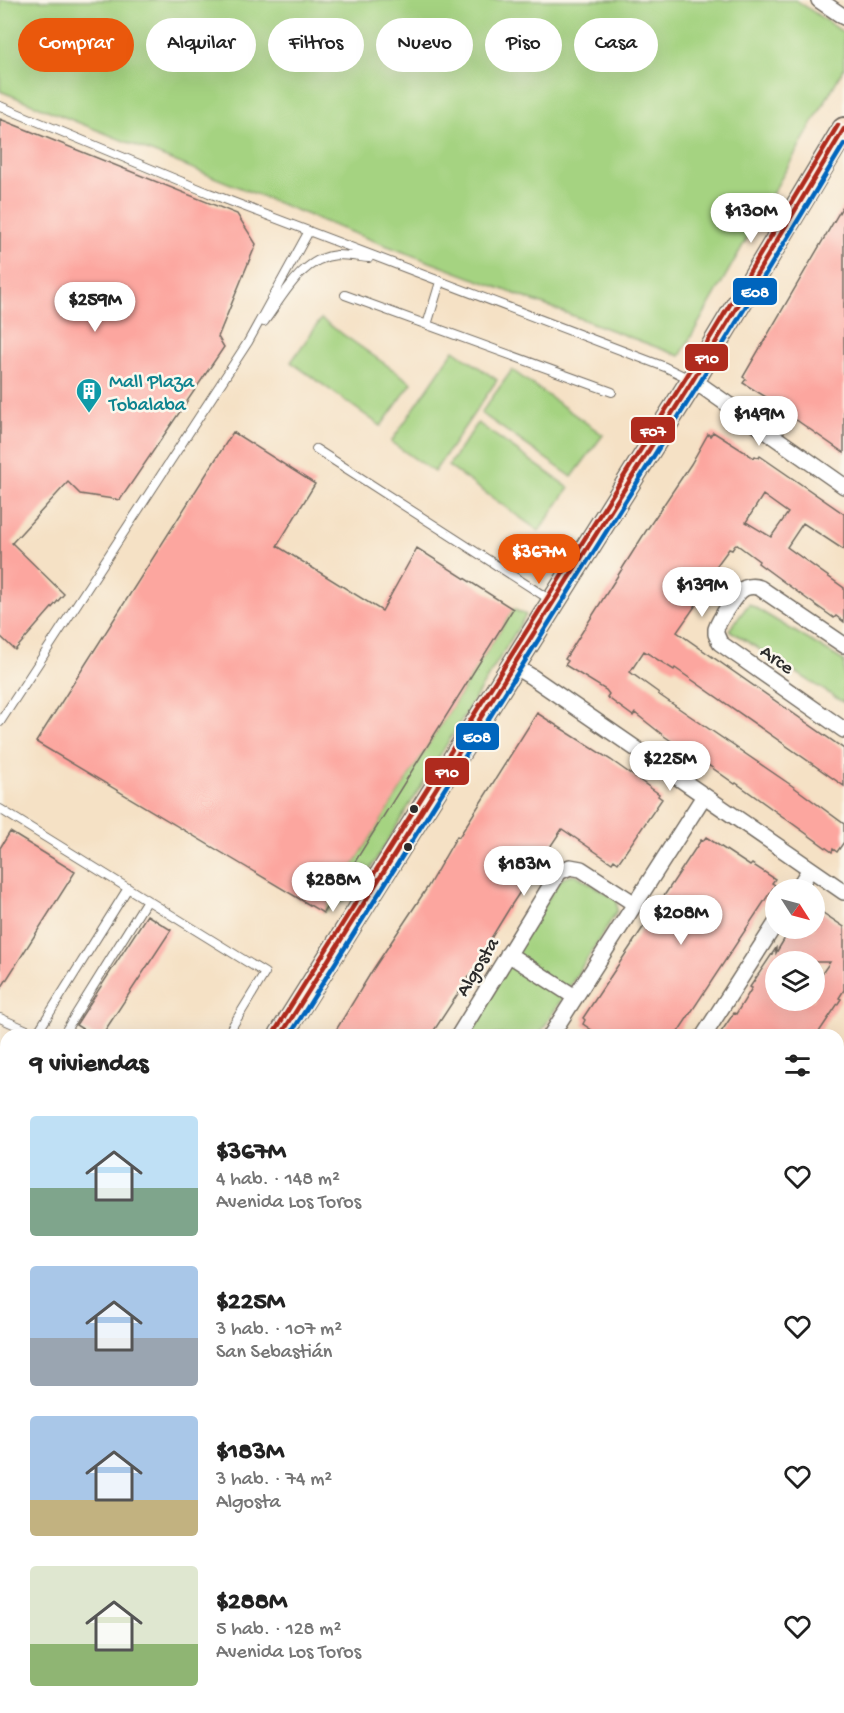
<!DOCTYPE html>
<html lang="es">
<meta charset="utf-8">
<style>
body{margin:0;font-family:"Gochi Hand",sans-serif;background:#f6f6f6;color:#222;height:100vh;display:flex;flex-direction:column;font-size:22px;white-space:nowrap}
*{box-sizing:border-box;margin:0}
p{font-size:20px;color:#767676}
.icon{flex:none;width:33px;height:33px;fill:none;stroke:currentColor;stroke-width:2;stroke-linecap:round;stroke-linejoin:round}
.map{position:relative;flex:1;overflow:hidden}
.sheet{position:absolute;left:0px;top:1029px;width:844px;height:684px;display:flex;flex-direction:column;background:#fff;border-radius:18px 18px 0 0;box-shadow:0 6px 24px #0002}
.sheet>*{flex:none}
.hud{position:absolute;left:18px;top:18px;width:808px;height:54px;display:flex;gap:12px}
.needle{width:39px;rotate:126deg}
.tools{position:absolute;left:765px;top:879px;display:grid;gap:12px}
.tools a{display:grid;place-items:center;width:60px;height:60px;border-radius:50%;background:#fff;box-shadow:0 6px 24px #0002;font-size:30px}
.price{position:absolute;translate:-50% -51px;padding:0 14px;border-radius:21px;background:#fff;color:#222;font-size:20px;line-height:39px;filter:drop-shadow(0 2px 3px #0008)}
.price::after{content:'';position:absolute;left:50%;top:36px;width:18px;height:14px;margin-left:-9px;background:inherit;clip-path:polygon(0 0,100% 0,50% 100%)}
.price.active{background:#ea580c;color:#fff}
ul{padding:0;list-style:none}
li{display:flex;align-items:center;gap:18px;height:150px;padding:0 30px}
li span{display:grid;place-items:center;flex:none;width:168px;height:120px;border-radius:6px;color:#555}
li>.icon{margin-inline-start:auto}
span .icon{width:72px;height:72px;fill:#fffc;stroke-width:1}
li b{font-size:26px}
h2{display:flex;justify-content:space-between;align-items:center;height:72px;padding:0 30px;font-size:26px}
.tag{padding:0 21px;border-radius:27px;background:#fff;box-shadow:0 6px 24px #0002;font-size:21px;line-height:54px}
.tag.active{background:#ea580c;color:#fff}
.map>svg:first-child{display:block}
</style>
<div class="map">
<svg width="844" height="1713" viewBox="0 0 844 1713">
<rect width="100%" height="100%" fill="#fbf7ec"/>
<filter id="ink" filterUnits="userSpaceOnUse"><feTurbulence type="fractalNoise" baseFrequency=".0167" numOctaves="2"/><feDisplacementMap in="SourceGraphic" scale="12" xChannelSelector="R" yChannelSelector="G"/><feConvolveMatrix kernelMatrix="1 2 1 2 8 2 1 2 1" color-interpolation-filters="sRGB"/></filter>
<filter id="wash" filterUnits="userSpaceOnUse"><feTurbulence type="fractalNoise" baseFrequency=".008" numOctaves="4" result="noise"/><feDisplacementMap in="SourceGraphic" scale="24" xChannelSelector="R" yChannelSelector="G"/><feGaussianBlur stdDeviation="1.35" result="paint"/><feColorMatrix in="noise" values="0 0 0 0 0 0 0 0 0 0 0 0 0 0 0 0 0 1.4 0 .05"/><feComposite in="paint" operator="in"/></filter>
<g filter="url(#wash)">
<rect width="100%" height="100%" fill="#f5e1c5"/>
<path fill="#a5d381" stroke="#687f56" stroke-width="1.5" d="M0 0H796L844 33V68L680 356 345 230 0 91Z
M321 319 412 383 381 426 291 362Z
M454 350 497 380 434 472 391 442Z
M512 370 603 435 572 477 481 413Z
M478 423 569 488 539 531 448 466Z
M749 604 844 661V703L729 630Z
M513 609 526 615 355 894 323 913Z
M575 874 617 900V911L539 1035H465L560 879Z
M844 1105V1172L839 1168V1113Z
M6 1460V1502L0 1515V1461Z
M839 1491 844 1494V1551L839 1558Z
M332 1707H371L379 1713H342Z"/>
<g id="blocks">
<path fill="#fca69f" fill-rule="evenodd" d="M0 119 237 214 256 244 218 337 224 347 120 500 80 494 68 482 12 543 64 594 15 650 0 636Z
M844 204V453L782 410 784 408 743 383 746 379 743 377Z
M233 432 315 484 277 546 382 611 417 548 513 609 323 913 36 742Z
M713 432 754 458 755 456 759 458 760 456 844 514V550L803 523 787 547 844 588V622L836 616 834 618 807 599 758 563 759 561 736 544 732 550 729 549 712 572 714 573 712 577 714 579 677 632 844 749V786L675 668 674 670 644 651 630 672 659 693 658 694 791 785 844 824V842L837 852 833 849 832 852 736 783 735 784 687 750 686 751 664 736 635 713 633 716 607 697 609 694 606 690 565 665 568 661 565 659 646 531 691 464 708 434 710 436ZM763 495 788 513 771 537 746 522Z
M537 713 611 760 659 794 658 796 662 799 618 863 614 860 612 863 562 829 512 904 482 953 484 954 431 1035H333L372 971 427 888 457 836 459 837Z
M10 832 75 872 0 990V848Z
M706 837 750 866 752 864 775 879 772 883 775 885 676 1035H599L583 1024 585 1020 583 1018 701 840 703 841Z
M814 907 844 927V990L839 998 841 999 817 1035H719L734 1013 736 1014 752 988 750 987 776 948V953L791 928H814ZM776 962H830L814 985V1000H776Z
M147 915 171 930 102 1035H92L76 1025Z"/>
</g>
</g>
<g filter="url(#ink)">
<use href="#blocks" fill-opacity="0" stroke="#726b61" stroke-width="1.5"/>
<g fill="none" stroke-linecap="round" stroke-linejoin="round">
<g stroke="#726b61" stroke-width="10">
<path id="service" d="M0 106 209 193 665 367 692 380
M345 295 612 392
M264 322C283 297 301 258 337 255 347 255 359 257 369 258
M427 325 440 282
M316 449 552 601
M0 722 248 342 309 231
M0 809 265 973 227 1035
M0 1018 38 1035
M36 1035 128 888
M63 1035 147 900
M0 1094 6 1084
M0 1136 6 1126
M0 1319 6 1323"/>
</g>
<g stroke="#726b61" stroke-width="18">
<path id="minor" d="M819 0 844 17
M693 380 844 486
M844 645 760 588C755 586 750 586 745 588 736 592 719 620 716 629V634L720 643 844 730
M512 665 532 677 844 892
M797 890 810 869
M508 954 575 997
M459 1035 559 872 570 867 581 869 635 904
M551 1035 704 796
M704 1035 776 923
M838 1082 844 1074
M838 1183 844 1187
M838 1325 844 1329
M0 1391 6 1396
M838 1476 844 1480
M838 1627 844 1632
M0 1637 6 1639
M581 1707 587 1713
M752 1707 758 1713
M435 1713 439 1707"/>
</g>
<g stroke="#726b61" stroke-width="22">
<path id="tertiary" d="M380 1707 389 1713"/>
</g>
<g stroke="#726b61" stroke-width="26">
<path id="secondary" d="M281 1035 693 380 844 129"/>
</g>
<g stroke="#726b61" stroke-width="27">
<path id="primary" d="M0 1575 6 1577
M0 1601 6 1603
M259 1707 268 1713
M313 1707 322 1713"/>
</g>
<use href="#service" stroke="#fff" stroke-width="8"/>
<use href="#minor" stroke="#fff" stroke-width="15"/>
<use href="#tertiary" stroke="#fff" stroke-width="20"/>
<use href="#secondary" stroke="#fbe5cf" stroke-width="22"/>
<use href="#primary" stroke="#f6be87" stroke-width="24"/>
<g stroke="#fbf7ec" stroke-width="9">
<path id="bus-1" d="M281 1035 693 380 844 129"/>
</g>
<g stroke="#fbf7ec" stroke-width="9">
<path id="bus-2" d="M290 1035 699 384 844 144"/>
</g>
<g stroke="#fbf7ec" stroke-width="9">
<path id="bus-3" d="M275 1031 687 376 838 125"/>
</g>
<use href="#bus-1" stroke="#af2b1e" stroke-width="4.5"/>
<use href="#bus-2" stroke="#0065bd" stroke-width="4.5"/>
<use href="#bus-3" stroke="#af2b1e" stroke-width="4.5"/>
</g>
</g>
<defs>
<g id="building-pin" transform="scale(1.35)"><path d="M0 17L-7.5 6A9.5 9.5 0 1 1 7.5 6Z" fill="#0f9aa8" stroke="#fbf7ec"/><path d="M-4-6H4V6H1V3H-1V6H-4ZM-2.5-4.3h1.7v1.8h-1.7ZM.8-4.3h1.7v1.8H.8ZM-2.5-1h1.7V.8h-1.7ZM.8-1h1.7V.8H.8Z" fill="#fff"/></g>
</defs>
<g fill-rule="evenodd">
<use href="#building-pin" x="89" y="391"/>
</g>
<g fill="#2b2b2b" stroke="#fbf7ec" stroke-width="2">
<circle cx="414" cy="809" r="5"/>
<circle cx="408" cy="847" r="5"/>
</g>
<g text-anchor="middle" stroke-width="5" stroke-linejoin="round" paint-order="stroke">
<g font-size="20" fill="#0d838f" stroke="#fbf7ec" text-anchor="start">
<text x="109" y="387">Mall Plaza<tspan x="109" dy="23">Tobalaba</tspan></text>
</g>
<g font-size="20" fill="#2b2b2b" stroke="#fbf7ec">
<text transform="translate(778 658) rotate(35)" y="7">Arce</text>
<text transform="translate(476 966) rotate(-59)" y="7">Algosta</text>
</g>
</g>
<g stroke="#fbf7ec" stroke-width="2">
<rect x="732" y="277" width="46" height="29" rx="6" fill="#0065bd"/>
<rect x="684" y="343" width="45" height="29" rx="6" fill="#af2b1e"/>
<rect x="630" y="416" width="46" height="28" rx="6" fill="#af2b1e"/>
<rect x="455" y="722" width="45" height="29" rx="6" fill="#0065bd"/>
<rect x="424" y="757" width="46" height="29" rx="6" fill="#af2b1e"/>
</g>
<g font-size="16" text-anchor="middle" font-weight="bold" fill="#fff">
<text x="755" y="297">E08</text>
<text x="707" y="363">F10</text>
<text x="653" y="436">F07</text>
<text x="477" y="742">E08</text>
<text x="447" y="777">F10</text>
</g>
</svg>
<div class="tools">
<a><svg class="needle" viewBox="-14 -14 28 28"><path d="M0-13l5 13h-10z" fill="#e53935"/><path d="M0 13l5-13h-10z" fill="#767676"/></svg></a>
<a><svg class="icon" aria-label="layers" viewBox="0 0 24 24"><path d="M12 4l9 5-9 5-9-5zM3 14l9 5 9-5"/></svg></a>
</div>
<b class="price" style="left:751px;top:244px">$130M</b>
<b class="price" style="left:95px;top:333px">$259M</b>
<b class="price" style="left:759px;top:447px">$149M</b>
<b class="price active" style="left:539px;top:585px">$367M</b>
<b class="price" style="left:702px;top:618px">$139M</b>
<b class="price" style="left:670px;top:792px">$225M</b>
<b class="price" style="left:524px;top:897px">$183M</b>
<b class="price" style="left:333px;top:913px">$288M</b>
<b class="price" style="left:681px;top:946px">$208M</b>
<div class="hud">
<a class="tag active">Comprar</a>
<a class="tag">Alquilar</a>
<a class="tag">Filtros</a>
<a class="tag">Nuevo</a>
<a class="tag">Piso</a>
<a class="tag">Casa</a>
</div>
<section class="sheet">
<h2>9 viviendas<svg class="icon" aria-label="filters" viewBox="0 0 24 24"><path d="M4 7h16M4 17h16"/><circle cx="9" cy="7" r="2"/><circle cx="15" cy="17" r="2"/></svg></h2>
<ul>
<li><span style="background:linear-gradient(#bfe0f5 60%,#7fa58c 0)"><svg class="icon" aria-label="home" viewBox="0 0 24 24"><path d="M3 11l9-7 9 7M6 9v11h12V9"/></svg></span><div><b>$367M</b><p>4 hab. · 148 m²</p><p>Avenida Los Toros</p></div><svg class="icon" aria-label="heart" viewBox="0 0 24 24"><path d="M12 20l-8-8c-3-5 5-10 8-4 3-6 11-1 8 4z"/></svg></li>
<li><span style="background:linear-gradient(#a9c7e8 60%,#9aa5b1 0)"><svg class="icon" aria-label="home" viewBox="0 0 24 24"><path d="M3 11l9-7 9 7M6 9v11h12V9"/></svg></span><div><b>$225M</b><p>3 hab. · 107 m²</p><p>San Sebastián</p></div><svg class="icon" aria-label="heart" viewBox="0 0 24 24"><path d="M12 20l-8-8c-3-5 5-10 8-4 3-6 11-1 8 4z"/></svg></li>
<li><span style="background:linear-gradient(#a9c7e8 70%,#c2b280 0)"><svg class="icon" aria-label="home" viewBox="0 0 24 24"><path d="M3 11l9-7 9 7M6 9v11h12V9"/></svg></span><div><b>$183M</b><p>3 hab. · 74 m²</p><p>Algosta</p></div><svg class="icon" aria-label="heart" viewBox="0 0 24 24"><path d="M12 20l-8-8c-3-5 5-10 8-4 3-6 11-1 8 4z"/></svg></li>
<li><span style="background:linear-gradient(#dfe7d0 65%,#8fb573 0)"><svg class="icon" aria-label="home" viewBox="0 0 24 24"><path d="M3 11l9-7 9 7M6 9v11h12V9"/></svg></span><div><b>$288M</b><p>5 hab. · 128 m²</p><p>Avenida Los Toros</p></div><svg class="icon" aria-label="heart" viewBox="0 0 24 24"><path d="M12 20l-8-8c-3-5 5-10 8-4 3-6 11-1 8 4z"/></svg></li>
</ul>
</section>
</div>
